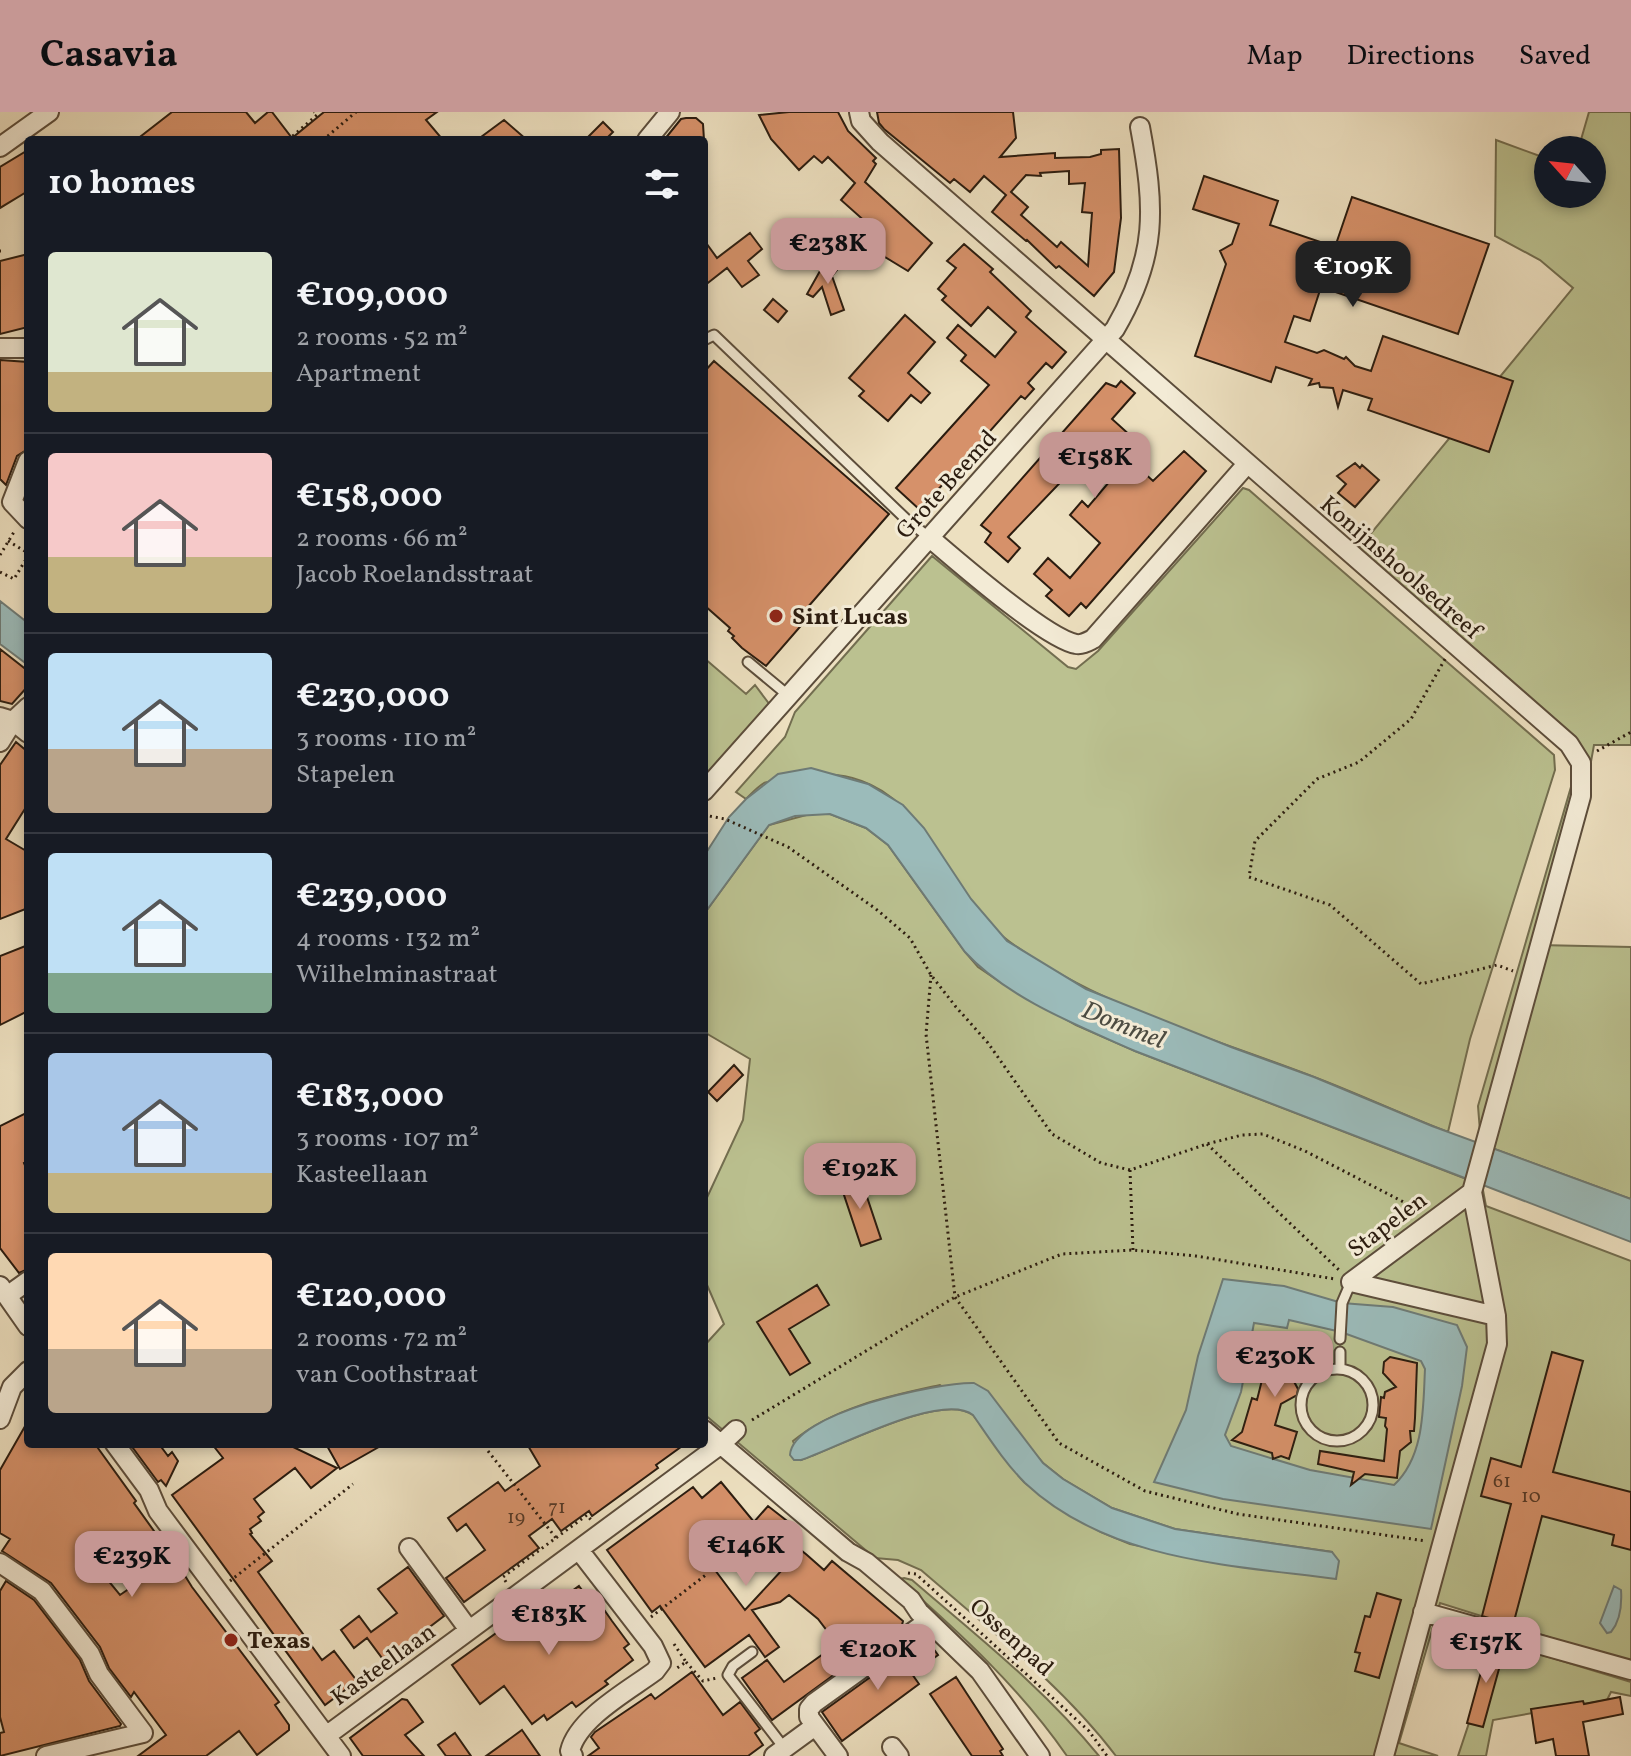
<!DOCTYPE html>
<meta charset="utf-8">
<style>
body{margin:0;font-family:Vollkorn,serif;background:#242831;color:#f1f3f6;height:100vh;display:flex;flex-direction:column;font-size:30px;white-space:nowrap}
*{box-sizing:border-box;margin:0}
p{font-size:26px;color:#9ea1a6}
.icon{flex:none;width:44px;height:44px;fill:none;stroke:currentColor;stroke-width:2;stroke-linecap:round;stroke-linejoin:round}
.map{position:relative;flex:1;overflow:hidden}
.side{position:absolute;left:24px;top:24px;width:684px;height:1312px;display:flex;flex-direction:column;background:#171b24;border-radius:8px;box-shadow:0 4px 12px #0003}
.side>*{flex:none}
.needle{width:52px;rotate:297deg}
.fabs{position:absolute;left:1534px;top:24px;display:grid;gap:16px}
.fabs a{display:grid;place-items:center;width:72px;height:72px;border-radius:50%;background:#171b24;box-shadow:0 4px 12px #0003;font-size:40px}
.price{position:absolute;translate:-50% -68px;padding:0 18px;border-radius:16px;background:#c59692;color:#111;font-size:26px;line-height:52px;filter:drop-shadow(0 2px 4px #0008)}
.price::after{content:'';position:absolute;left:50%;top:48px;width:24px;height:18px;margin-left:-12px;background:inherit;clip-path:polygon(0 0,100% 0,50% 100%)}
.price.selected{background:#222;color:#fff}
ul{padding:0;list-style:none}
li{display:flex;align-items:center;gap:24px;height:200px;padding:0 24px}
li+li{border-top:2px solid #363941}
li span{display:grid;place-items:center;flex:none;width:224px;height:160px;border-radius:8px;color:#555}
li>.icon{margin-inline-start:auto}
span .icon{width:96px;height:96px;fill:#fffc;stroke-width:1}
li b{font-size:34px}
h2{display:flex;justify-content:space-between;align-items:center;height:96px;padding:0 24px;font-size:34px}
header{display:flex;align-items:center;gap:48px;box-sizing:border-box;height:112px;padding:0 40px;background:#c59692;color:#111}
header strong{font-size:38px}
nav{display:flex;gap:44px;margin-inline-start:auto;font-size:28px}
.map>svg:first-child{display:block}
</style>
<header>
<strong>Casavia</strong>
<nav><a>Map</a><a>Directions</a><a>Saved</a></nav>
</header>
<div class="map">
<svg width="1631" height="1644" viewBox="0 0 1631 1644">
<rect width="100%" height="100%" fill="#ede0c0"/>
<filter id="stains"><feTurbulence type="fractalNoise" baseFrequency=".0025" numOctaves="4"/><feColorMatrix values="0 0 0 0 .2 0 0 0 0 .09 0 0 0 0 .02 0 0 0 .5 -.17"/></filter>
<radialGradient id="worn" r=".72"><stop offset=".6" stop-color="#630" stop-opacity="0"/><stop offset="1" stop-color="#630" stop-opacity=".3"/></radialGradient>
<path fill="#bbc190" stroke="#736e50" stroke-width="2" fill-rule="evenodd" d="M1589 0H1631V633H1594L1588 666 1539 833 1631 835V1087L1481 1032 1478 994 1580 644 1578 629 1359 436 1573 176 1540 148 1495 124 1496 28 1548 47V82H1592V38H1578Z
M1243 376 1249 378 1554 643 1555 658 1470 927 1448 1020C1403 1003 1359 982 1314 965 1211 925 1100 896 1010 830 956 791 932 701 871 673 861 668 847 664 836 663 827 661 770 668 764 671 757 675 751 682 746 687L736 680 785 625 795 600 932 444 1068 555 1076 557 1098 539Z
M704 546 746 582 755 573 770 593 704 666Z
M810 702H830L866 716 888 733 965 840 978 855 1000 870 1076 913 1135 939 1482 1073 1486 1094 1631 1149V1551L1440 1491 1399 1631 1438 1644H1116C1061 1572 989 1517 921 1458L898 1448 875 1446 704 1302V1234L724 1212 704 1166V1092L743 1008 750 947 704 920V802L769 713ZM940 1273 1022 1327 1043 1351 1063 1367 1112 1396 1175 1417 1332 1440 1336 1466 1237 1454 1130 1432 1101 1420 1048 1389 1024 1370 973 1303C942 1279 837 1336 801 1348L793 1329C834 1295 890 1284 940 1273Z
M904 1466 912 1468C977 1524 1045 1577 1099 1644H1067C1019 1575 962 1523 899 1467Z
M1503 1531 1631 1570V1584L1611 1580 1607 1588 1493 1608 1486 1644H1458L1469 1611 1481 1613Z"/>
<path fill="#9bbbba" stroke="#6e7b76" stroke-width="2" fill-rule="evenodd" d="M0 489 28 511V553L0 532Z
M811 656 868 672 903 693 924 716 971 787 1007 829 1086 877 1231 935 1314 965 1432 1014 1631 1087V1130L1135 939C1079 914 1007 886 965 840L888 733 866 716 830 702 795 704 769 713 704 802V744L729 705 746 687 778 662Z
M1223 1167 1284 1174 1342 1191 1393 1195 1457 1213 1467 1235 1462 1274 1431 1417 1223 1387 1154 1370 1186 1298 1198 1244ZM1289 1208 1341 1220 1421 1249 1425 1257C1423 1295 1425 1344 1394 1373L1310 1358 1231 1334 1225 1323 1241 1280 1254 1211 1287 1216Z
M974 1271 988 1279 1043 1351 1063 1367 1112 1396 1175 1417 1332 1440 1339 1449 1336 1467C1230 1453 1108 1449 1025 1371 1005 1351 989 1326 973 1303 942 1279 837 1336 801 1348H794L790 1343C792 1301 938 1270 974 1271Z
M1614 1474 1621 1478C1622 1493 1621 1508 1611 1520L1607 1521 1600 1511Z"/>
<path fill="#d6916a" stroke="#2b1c0f" stroke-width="2" fill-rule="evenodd" d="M172 0H246L255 11 268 0H272L292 26 324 0H437L426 8 443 28H136Z
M789 0H838L848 19 876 46 873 49 876 52 865 70 932 131 908 159 885 145 871 127 877 120 841 88 855 71 828 45 822 51 814 44 799 58 771 27 759 3Z
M877 0H1013L1016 26 1000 45 1055 41V46L1090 45 1101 42V38L1119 37 1121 106 1114 160 1094 184 1059 154 1056 156 1027 128 1026 129 992 100 1006 83 984 64 970 80 954 67 950 71 884 17 879 11ZM1069 59V72L1085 71 1082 100 1092 101 1088 154 1061 130 1057 135 1021 103 1028 95 1011 80 1026 63 1041 64 1040 61Z
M686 6H696L703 12 704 28H664L681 7Z
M504 8 527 28H477Z
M603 10 613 20 605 28H585Z
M28 38V79L0 96V55Z
M1204 64 1278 89 1270 113 1335 135 1352 85 1489 132 1458 222 1321 175 1310 209 1294 204 1285 230 1317 241 1324 238 1344 247 1346 245 1355 254 1371 259 1383 224 1513 269 1489 340 1368 298 1372 287 1343 278 1338 295 1333 276 1320 275 1319 271 1309 273 1312 267 1276 255 1271 270 1195 244 1226 152 1220 139 1232 132 1239 112 1193 97Z
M750 121 762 137 748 149 759 163 742 175 727 156 704 174V128L717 146Z
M964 132 993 157 990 160 1031 199 1026 205 1066 240 1052 256 1046 251 1028 271 1034 277 1025 287 1021 284 920 398 896 376 989 273 961 249 966 243 947 226 958 213 995 245 1016 220 988 195 971 214 942 188 946 184 938 177 956 156 947 149Z
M28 142V215L0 222V149Z
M829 143 841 153 832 164 844 198 831 203 822 175 813 185 807 182Z
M773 187 787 199 778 210 764 198Z
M905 203 935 230 908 261 930 281 921 291 911 283 888 309 859 284 864 279 849 266Z
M0 248 28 250V337L17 344 6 373 0 367Z
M714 249 889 402 807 496 812 501 766 554 742 536 732 526 734 524 728 519 730 516 704 493V260Z
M1121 269 1135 281 1112 307 1142 334 1130 348 1153 369 1184 339 1206 359 1086 496 1081 491 1069 504 1046 484 1052 478 1034 462 1048 446 1070 466 1100 431 1070 403 1082 389 1088 395 1110 369 1105 365 1119 348 1098 331 1008 425 1020 436 1008 450 985 430 991 421 981 413 1106 271 1116 275Z
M1355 351 1360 356 1362 353 1379 368 1355 395 1338 381 1346 372 1337 364Z
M0 537 28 559V574L12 592 0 589Z
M16 630 28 640V692L6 727 28 740V796L0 807V653Z
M28 833V899L0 913V844Z
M734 953 743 963 717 989 708 980Z
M28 1000V1049L24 1051 28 1061V1157L19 1161 0 1136V1014Z
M860 1064 881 1127 861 1134 840 1071Z
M817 1173 829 1193 789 1217 810 1251 790 1263 757 1210Z
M1302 1226 1314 1227 1308 1253 1291 1264 1298 1277 1297 1283 1281 1292 1275 1313 1297 1320 1289 1347 1281 1344 1273 1347 1272 1341 1232 1328 1242 1320 1252 1286 1257 1288 1272 1228 1294 1234Z
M1552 1240 1583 1249 1553 1360 1631 1380V1438L1612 1433 1614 1423 1542 1404 1513 1513 1482 1504 1511 1392 1481 1384 1491 1346 1521 1355Z
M1390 1245 1417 1251 1415 1306 1414 1319H1410L1411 1330 1400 1339 1397 1366 1365 1362 1351 1373 1354 1360 1318 1352 1320 1339 1384 1349 1387 1317 1385 1314 1386 1306 1379 1305 1381 1285 1384 1286 1385 1280 1396 1275 1383 1261 1384 1250Z
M28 1309V1332H95L136 1389 134 1391 159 1426 169 1448 177 1451 192 1475 279 1590 275 1593 289 1613V1618L257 1643 239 1619 206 1644H138L166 1623 134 1580 131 1585 109 1556 100 1535 51 1471 2 1439 10 1427 0 1421V1358ZM124 1434 146 1465 120 1483 97 1455Z
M130 1332H159L168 1344 172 1340 178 1349 166 1374 161 1368 158 1370Z
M212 1332H287L337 1356 311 1376 295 1356 254 1387 264 1400 258 1405 261 1409 250 1417 252 1421 250 1422 272 1449 258 1460 322 1548 334 1539 357 1569 325 1593 172 1383 223 1346Z
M326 1332H384L340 1357Z
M527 1332H685L656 1353 658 1356 592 1404 589 1399 561 1419 552 1407 529 1424 539 1436 464 1490 446 1466 485 1438 466 1412 457 1419 448 1406 498 1370 505 1379 540 1354Z
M721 1370 754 1410 768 1394 800 1419 791 1430 807 1443 824 1458 832 1449 903 1509 902 1513 772 1608 742 1566 767 1548 784 1570 837 1532 818 1507 789 1483 780 1490 752 1498 779 1535 765 1545 749 1523 705 1555 660 1494 652 1500 607 1438 693 1375 702 1386ZM724 1426 739 1434 743 1431 751 1442 759 1437 782 1458 745 1498 703 1442Z
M408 1455 444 1504 410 1530 413 1535 388 1554 367 1526 354 1536 341 1518 359 1504 371 1520 397 1501 378 1477Z
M6 1469 34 1488 80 1548 89 1569 121 1612 120 1614 0 1644V1621L4 1620 0 1605V1479Z
M579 1474 588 1486 593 1482 612 1509 629 1532 624 1536 633 1548 605 1569 608 1572 576 1595 572 1590 547 1608 544 1603 532 1612 504 1574 480 1592 452 1553 514 1508 518 1513 549 1491 551 1494Z
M1377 1481 1401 1488 1379 1566 1355 1559 1360 1541 1355 1540 1365 1504 1370 1505Z
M927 1528 938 1543 912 1562 919 1572 842 1629 822 1600 901 1543 900 1548Z
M1489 1531 1505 1535 1483 1615 1467 1611Z
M692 1560 723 1603 740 1590 760 1617 755 1621 763 1633 748 1644H588L599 1636 591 1625 595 1620 651 1582 655 1587Z
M956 1565 1003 1637 1000 1639 1003 1644H972L930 1582Z
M1620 1585 1623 1602 1583 1610 1589 1644H1556L1553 1627 1536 1631 1531 1597 1583 1589 1584 1592Z
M402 1587 407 1588 423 1610 405 1623 424 1644H363L350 1626Z
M522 1618 540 1644H486Z
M455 1621 471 1644H446L438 1633Z"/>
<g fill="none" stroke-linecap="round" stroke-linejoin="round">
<g stroke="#5c4d3b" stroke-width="13">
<path id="lane" d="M704 228 714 223 908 409 930 426
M748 550 789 584
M1340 1227 1342 1191 1351 1170
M1340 1240V1257
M1301 1293a36 36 0 1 1 72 0a36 36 0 1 1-72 0Z
M752 1540 733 1554 728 1563 785 1637"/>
</g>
<g stroke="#5c4d3b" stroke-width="22">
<path id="street" d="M859 0 861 9 880 30 1569 632 1581 651V684L1472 1080 1496 1204 1497 1232 1384 1644
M647 28 670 0
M0 35 49 0
M0 236H28
M28 349 12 390 28 407
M930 426C957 449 1045 526 1076 532 1082 533 1087 530 1093 527L1247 352
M0 605 13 609 28 621
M0 630 13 609 28 595
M704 679 1115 217C1158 143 1155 96 1140 15
M1351 1170 1472 1080
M1351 1170 1496 1204
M0 1174 28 1214
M7 1184 28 1169
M0 1307 12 1275 28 1259
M704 1318 848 1440 866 1450 911 1488 919 1500 980 1559 1040 1644
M115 1332 149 1378 158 1399 341 1644
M409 1436 469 1518
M0 1451 42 1479 90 1542 99 1562 143 1621 46 1644
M1423 1500 1631 1558
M326 1624 720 1333 736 1318
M892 1635 899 1644
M573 1644 570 1639C578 1606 628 1579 655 1559L661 1551 653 1534 579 1438
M774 1644 815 1614
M838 1644 809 1605V1597L814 1591 928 1509"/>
</g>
<path stroke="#2b1c0f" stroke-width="3" stroke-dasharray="2 4" stroke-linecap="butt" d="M288 28 317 3 314 0
M323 28 356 0
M0 139H1
M8 429 28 441
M0 443 14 420
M0 460 14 467 28 444
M1445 547 1411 607 1359 650 1317 667 1255 729 1249 765 1330 793 1421 872 1497 853 1513 859
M1597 639 1631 620
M704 703 725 707 788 735 876 797 910 826 931 863 956 895 988 931 1052 1022 1101 1051 1130 1058 1207 1032 1242 1023 1263 1022 1305 1039 1417 1097
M931 863 926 922 955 1185 1059 1331 1145 1379 1238 1402 1426 1429
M1207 1032 1340 1159
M1130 1058 1133 1138
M752 1308 955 1185 1062 1142 1133 1138 1196 1144 1335 1167
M488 1339 556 1426
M908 1461 916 1462 1089 1619 1107 1644
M230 1469 353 1372
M506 1470 503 1465 587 1403 591 1408
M651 1505 707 1462
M674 1532 686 1550 677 1556
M686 1550 703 1569 717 1566"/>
<use href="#lane" stroke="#f3ebd6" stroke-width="9"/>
<use href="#street" stroke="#f3ebd6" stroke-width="18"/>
</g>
<g fill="#8f2418" stroke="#f3ebd6" stroke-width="3">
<circle cx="776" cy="504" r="8"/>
<circle cx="231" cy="1528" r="8"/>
</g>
<g text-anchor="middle" stroke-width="6" stroke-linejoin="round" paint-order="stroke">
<g font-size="20" fill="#563926">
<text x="1502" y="1375">61</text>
<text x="1531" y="1390">10</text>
<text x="557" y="1401">71</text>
<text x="516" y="1411">19</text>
</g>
<g font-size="24" fill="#2b1c0f" stroke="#f3ebd6">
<text transform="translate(946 372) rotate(-48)" y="8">Grote Beemd</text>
<text transform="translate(1401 455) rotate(41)" y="8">Konijnshoolsedreef</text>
<text transform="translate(1387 1112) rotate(-37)" y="8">Stapelen</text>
<text transform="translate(1012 1525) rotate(42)" y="8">Ossenpad</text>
<text transform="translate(383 1552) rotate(-36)" y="8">Kasteellaan</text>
</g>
<g font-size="24" font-weight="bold" fill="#2b1c0f" stroke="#f3ebd6" text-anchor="start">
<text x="792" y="512">Sint Lucas</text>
<text x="247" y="1536">Texas</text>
</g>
<g font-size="26" font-style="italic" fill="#4d4c42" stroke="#f3ebd6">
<text transform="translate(1124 912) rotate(22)" y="9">Dommel</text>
</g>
</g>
<rect width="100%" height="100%" filter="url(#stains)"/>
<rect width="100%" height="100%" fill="url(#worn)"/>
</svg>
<div class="fabs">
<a><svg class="needle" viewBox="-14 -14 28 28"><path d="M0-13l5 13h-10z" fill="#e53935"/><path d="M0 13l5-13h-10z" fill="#9ea1a6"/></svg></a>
</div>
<b class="price" style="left:828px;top:174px">€238K</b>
<b class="price selected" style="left:1353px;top:197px">€109K</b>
<b class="price" style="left:1095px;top:388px">€158K</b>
<b class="price" style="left:860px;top:1099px">€192K</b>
<b class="price" style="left:1275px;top:1287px">€230K</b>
<b class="price" style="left:746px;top:1476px">€146K</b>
<b class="price" style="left:132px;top:1487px">€239K</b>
<b class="price" style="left:549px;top:1545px">€183K</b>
<b class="price" style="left:1486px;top:1573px">€157K</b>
<b class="price" style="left:878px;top:1580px">€120K</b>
<section class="side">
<h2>10 homes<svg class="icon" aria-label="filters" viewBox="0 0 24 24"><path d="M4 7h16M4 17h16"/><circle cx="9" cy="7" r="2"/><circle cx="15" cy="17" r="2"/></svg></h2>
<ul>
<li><span style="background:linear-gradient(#dfe7d0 75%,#c2b280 0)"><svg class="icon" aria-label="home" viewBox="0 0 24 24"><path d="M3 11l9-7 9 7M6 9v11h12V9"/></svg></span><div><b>€109,000</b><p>2 rooms · 52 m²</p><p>Apartment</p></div></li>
<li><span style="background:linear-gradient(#f6c9c9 65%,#c2b280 0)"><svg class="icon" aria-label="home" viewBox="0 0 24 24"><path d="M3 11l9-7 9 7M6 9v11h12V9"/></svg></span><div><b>€158,000</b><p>2 rooms · 66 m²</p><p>Jacob Roelandsstraat</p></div></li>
<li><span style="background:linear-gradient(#bfe0f5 60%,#b9a48a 0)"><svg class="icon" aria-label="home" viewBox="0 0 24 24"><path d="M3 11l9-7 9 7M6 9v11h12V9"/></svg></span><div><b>€230,000</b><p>3 rooms · 110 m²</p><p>Stapelen</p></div></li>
<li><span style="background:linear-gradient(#bfe0f5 75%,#7fa58c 0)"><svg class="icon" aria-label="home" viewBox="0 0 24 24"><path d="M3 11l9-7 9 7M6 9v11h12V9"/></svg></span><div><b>€239,000</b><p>4 rooms · 132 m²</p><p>Wilhelminastraat</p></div></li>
<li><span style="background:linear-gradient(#a9c7e8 75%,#c2b280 0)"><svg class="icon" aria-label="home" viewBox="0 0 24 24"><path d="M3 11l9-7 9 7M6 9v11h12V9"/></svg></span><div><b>€183,000</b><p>3 rooms · 107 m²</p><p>Kasteellaan</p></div></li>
<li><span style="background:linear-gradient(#ffd9b3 60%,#b9a48a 0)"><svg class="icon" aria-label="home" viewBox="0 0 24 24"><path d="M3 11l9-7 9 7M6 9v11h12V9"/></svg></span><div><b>€120,000</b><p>2 rooms · 72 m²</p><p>van Coothstraat</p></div></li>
</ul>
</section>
</div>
